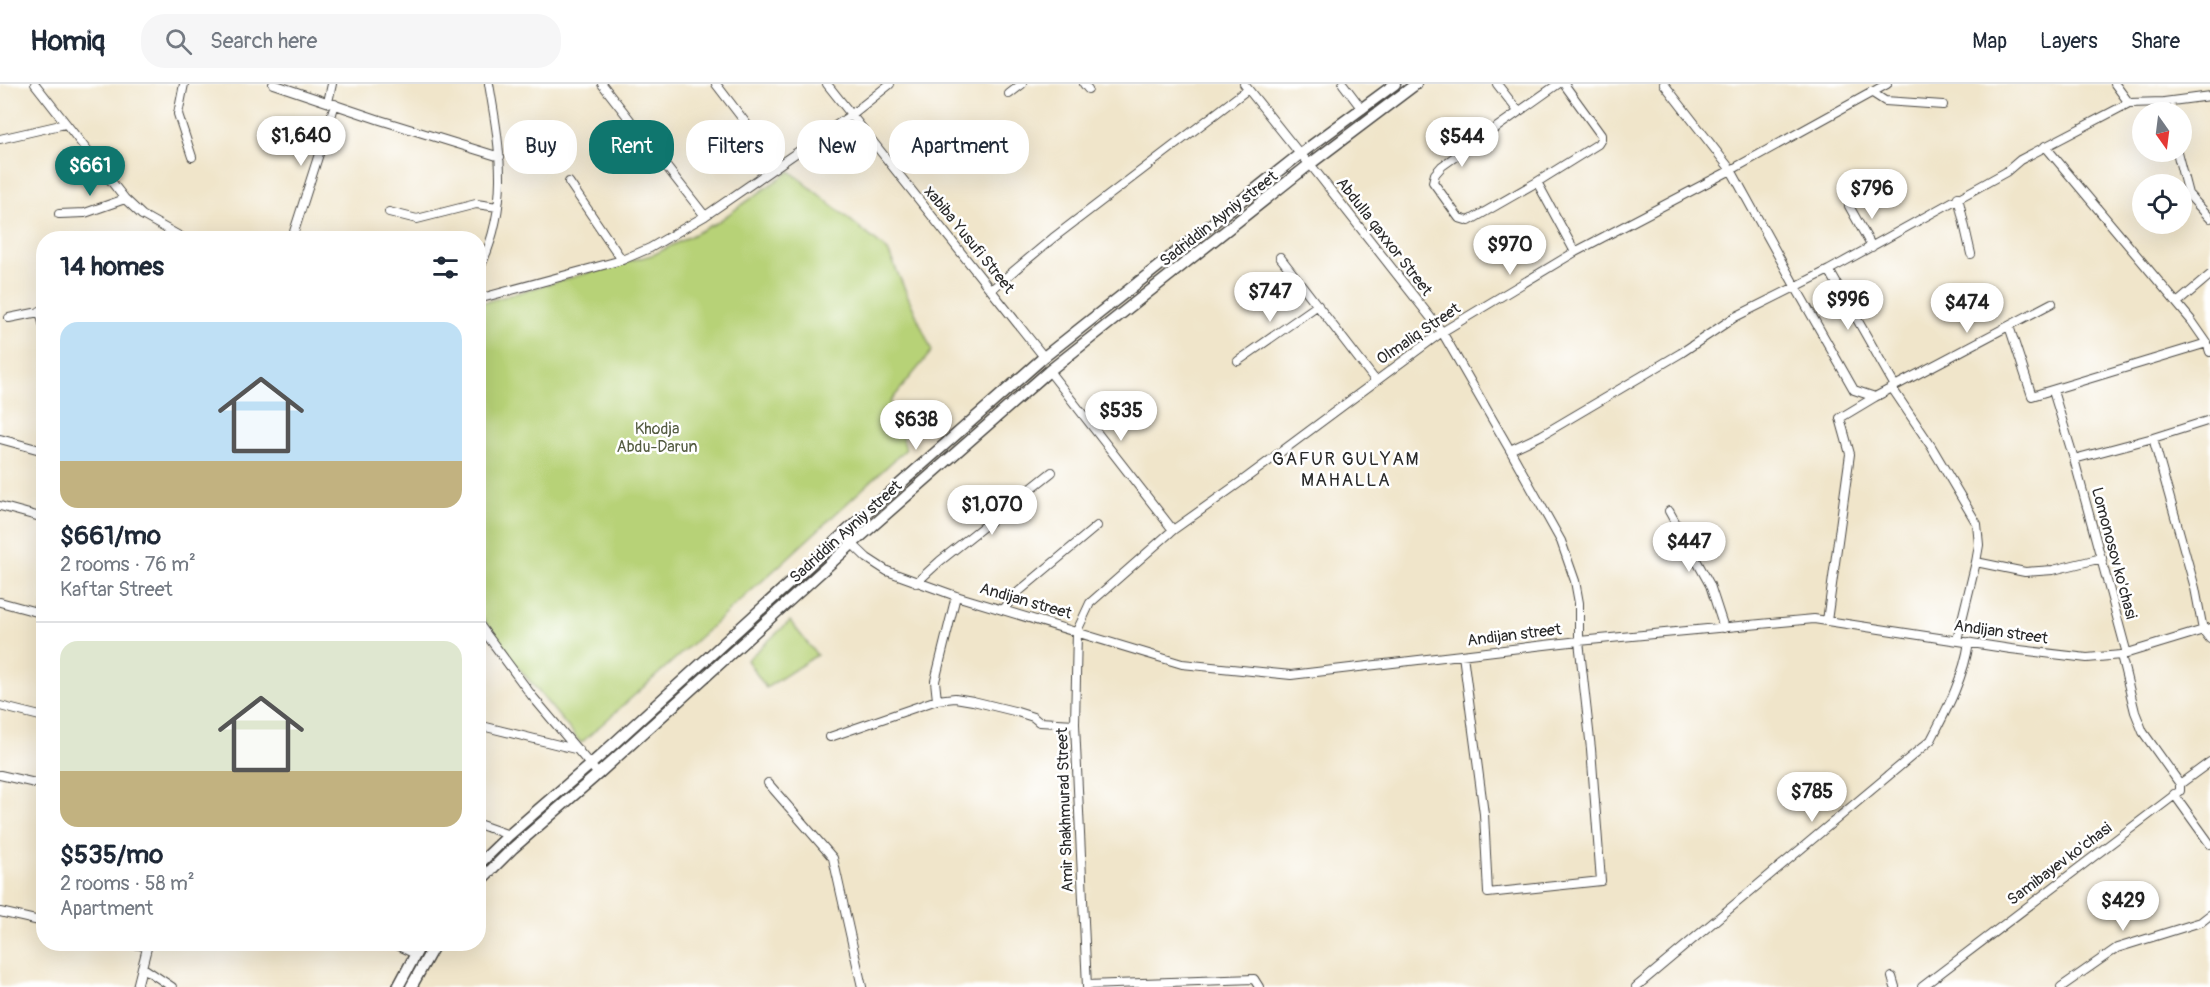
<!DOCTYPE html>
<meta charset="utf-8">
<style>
body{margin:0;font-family:Pangolin,sans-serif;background:#f6f6f7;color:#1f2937;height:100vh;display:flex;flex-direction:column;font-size:22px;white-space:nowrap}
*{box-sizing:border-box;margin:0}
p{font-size:20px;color:#747a83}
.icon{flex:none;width:33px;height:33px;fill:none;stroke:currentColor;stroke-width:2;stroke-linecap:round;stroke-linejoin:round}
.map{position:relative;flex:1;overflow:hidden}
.drawer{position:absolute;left:36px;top:147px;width:450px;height:720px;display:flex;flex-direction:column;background:#fff;border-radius:24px;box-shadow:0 6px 24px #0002}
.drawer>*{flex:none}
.top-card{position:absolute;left:504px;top:36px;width:570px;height:54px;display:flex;gap:12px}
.needle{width:39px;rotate:166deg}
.fabs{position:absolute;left:2132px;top:18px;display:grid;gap:12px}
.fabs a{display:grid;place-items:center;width:60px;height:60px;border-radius:50%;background:#fff;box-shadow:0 6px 24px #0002;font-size:30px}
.price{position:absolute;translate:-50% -51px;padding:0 14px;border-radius:21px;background:#fff;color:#222;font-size:20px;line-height:39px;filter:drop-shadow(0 2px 3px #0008)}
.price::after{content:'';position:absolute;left:50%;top:36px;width:18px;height:14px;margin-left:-9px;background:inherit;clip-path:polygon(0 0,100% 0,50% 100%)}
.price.current{background:#0f766e;color:#fff}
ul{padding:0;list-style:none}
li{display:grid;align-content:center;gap:12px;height:318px;padding:0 24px}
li+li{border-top:2px solid #e0e1e3}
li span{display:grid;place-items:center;height:186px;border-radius:18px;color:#555}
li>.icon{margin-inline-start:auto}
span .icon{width:108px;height:108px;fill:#fffc;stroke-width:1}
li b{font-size:26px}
h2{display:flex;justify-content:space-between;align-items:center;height:72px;padding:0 24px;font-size:26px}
.pill{padding:0 21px;border-radius:24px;background:#fff;box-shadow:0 6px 24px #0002;font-size:21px;line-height:54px}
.pill.current{background:#0f766e;color:#fff}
header{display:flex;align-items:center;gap:36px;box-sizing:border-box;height:84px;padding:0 30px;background:#fff;border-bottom:2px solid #e0e1e3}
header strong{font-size:28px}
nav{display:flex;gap:33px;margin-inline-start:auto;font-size:21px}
.search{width:420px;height:54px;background:#f6f6f7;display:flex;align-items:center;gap:15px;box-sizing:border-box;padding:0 21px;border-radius:24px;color:#747a83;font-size:22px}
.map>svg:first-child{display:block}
</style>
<header>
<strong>Homiq</strong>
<div class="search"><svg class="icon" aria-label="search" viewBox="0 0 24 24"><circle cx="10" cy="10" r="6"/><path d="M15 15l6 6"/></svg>Search here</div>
<nav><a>Map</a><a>Layers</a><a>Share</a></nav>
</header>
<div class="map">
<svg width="2210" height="903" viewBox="0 0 2210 903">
<rect width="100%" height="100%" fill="#fff"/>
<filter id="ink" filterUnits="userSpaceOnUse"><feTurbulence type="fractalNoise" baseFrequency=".0167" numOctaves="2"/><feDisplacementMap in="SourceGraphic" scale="12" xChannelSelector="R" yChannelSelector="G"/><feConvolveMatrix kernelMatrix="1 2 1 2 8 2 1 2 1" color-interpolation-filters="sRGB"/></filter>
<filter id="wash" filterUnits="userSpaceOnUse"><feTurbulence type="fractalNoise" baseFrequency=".008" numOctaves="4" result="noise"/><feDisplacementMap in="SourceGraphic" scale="24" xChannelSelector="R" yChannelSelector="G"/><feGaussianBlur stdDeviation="1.35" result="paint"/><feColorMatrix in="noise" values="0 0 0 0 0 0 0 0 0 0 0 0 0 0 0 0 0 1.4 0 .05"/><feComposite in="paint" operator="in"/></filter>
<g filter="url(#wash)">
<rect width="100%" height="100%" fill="#f0e5ca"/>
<path fill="#b7d277" stroke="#717e51" stroke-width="1.5" d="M790 87 888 167 932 267 890 318 906 365 780 481 581 659 518 583 479 529 478 220 655 170 716 139Z
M790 537 817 571 766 604 747 576Z"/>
</g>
<g filter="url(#ink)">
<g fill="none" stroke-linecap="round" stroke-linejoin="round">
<g stroke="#494743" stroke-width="10">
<path id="minor" d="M35 0 125 115 142 131 183 154
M184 0 178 30 192 73
M273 0 380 36 500 73
M602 0 705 132
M716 0 778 81
M827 0 1044 273
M1084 0 1088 5
M1244 0 1300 70 1310 80 1442 248 1510 366 1561 457 1575 497 1579 519V557L1591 665 1601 797 1488 809 1484 730 1463 571
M1343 0 1362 25
M1497 0 1518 27
M1558 0 1442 82 1435 90 1433 98 1459 134 1469 137 1537 98 1598 60 1601 55V51L1564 0
M1664 0 1731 86 1795 202 1854 306 1875 313 1892 304
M2115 0 2129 19
M1871 8 1885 17 1943 21
M1009 10 1022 0
M328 18 332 0
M2164 18 2167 28
M0 55 65 40
M2045 62 2191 236 2207 259 2210 268
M2177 68 2188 110 2210 134
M569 98 622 176
M1537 98 1575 168
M1958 113 1971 170
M1849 122 1872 163
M389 128 417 135 476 120 498 123
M59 130 85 129 125 115
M292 154 335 20
M1280 173 1375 296
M1829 186 1895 302 1892 304 1931 362 1977 440 1979 461 1976 478 1957 556
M478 188C510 123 501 69 489 0
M991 206 1053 154 1248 5
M478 215 622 176 650 164 705 132 851 31 890 0
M2177 219 2210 191
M40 227 44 243
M9 234 44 227
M2009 242 2032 312 2207 259
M1238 277 1318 221
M1049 287 1173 446
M1895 302 2052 219
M2053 307 2074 375 2153 354 2210 336
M2153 354 2195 504 2203 546 2210 555
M0 355 44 367
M1510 366 1542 351 1681 269 1735 233 1829 186 2006 88 2020 76 2129 19 2164 18 2210 12
M2074 375 2127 570
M0 422 44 434
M1669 427 1710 501 1724 544
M843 451 867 474 887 487 956 512 1182 580 1291 591 1579 557 1814 535 2011 565 2087 574 2121 571 2210 544
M1976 478 2025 488 2053 486 2102 474
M916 499 940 477 1052 388
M0 518 44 530
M1003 526 1017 509 1097 442
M1827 537 1850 370 1840 334 1875 313
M478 539 532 612 598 690
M2121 571 2135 628 2143 648 2180 700
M937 616 935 597 956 512
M0 622 44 633
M478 641 579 666
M830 653 937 616 955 614 973 617 1014 627 1033 633 1039 638 1075 640
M0 691 44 701
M768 699 833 774 862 903
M2174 710 2210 760
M478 740 509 751
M0 828 44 838
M134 860 147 863
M394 860 415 870
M142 883 172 903
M1892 893 1895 903
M1087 901 1254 895 1259 903
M137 903 148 860
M1087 903 1075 640 1077 547 1090 519 1173 446 1242 397 1442 248 1575 168 1731 86 1887 0
M1636 903 1931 656C1947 625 1964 593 1969 558
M1922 903 2180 707V700L2210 678
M2061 903 2117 864 2201 838 2210 831"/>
</g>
<g stroke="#494743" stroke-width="13">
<path id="major" d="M478 781 509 751 599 673 850 444 1044 273 1300 70 1395 0
M478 799 513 764 598 690 852 460 1049 287 1310 80 1416 0
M398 903 421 860
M411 903 435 860"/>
</g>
<use href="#minor" stroke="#fff" stroke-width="8"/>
<use href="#major" stroke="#fff" stroke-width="10"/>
</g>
</g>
<g text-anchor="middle" stroke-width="5" stroke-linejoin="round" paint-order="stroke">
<g font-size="16" fill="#2b2b2b" stroke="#fff">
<text transform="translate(1218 134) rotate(-38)" y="6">Sadriddin Ayniy street</text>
<text transform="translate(1385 152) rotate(52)" y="6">Abdulla qaxxor Street</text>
<text transform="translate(970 155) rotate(51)" y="6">xabiba Yusufi Street</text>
<text transform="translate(1418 249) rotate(-34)" y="6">Olmaliq Street</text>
<text transform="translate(845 447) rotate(-42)" y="6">Sadriddin Ayniy street</text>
<text transform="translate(2115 469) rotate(75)" y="6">Lomonosov ko'chasi</text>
<text transform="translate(1026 516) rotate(16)" y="6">Andijan street</text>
<text transform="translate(2001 547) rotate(8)" y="6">Andijan street</text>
<text transform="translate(1514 550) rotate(-7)" y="6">Andijan street</text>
<text transform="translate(1064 726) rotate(-92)" y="6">Amir Shakhmurad Street</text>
<text transform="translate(2059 779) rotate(-37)" y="6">Samibayev ko'chasi</text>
</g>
<g font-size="16" fill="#555d42" stroke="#fff">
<text x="657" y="350">Khodja<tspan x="657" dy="18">Abdu-Darun</tspan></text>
</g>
<g font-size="18" letter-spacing="1.5" fill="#2b2b2b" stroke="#fff">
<text x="1346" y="381">GAFUR GULYAM<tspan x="1346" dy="21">MAHALLA</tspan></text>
</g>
</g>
</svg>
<div class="fabs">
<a><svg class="needle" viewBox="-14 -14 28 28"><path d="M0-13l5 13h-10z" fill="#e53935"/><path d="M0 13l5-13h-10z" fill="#747a83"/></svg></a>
<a><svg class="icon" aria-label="locate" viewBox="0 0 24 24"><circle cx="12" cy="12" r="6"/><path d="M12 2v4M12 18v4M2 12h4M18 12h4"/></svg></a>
</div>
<b class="price" style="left:301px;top:83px">$1,640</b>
<b class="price" style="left:1462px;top:84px">$544</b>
<b class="price current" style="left:90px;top:113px">$661</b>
<b class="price" style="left:1872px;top:136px">$796</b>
<b class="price" style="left:1510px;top:192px">$970</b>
<b class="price" style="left:1270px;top:239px">$747</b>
<b class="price" style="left:1848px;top:247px">$996</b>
<b class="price" style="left:1967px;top:250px">$474</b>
<b class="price" style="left:1121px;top:358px">$535</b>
<b class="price" style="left:916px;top:367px">$638</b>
<b class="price" style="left:992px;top:452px">$1,070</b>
<b class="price" style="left:1689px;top:489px">$447</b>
<b class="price" style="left:1812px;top:739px">$785</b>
<b class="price" style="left:2123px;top:848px">$429</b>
<div class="top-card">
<a class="pill">Buy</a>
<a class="pill current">Rent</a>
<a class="pill">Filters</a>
<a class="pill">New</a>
<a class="pill">Apartment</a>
</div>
<section class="drawer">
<h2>14 homes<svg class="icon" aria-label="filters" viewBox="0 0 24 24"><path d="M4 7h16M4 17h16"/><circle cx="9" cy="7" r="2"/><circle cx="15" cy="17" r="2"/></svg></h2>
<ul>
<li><span style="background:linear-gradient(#bfe0f5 75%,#c2b280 0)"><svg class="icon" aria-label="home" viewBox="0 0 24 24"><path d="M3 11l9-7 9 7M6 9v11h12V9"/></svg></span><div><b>$661/mo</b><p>2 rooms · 76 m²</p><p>Kaftar Street</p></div></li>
<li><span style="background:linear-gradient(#dfe7d0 70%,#c2b280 0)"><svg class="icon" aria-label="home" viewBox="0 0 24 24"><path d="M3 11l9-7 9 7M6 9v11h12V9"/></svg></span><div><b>$535/mo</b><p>2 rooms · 58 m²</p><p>Apartment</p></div></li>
</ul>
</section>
</div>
